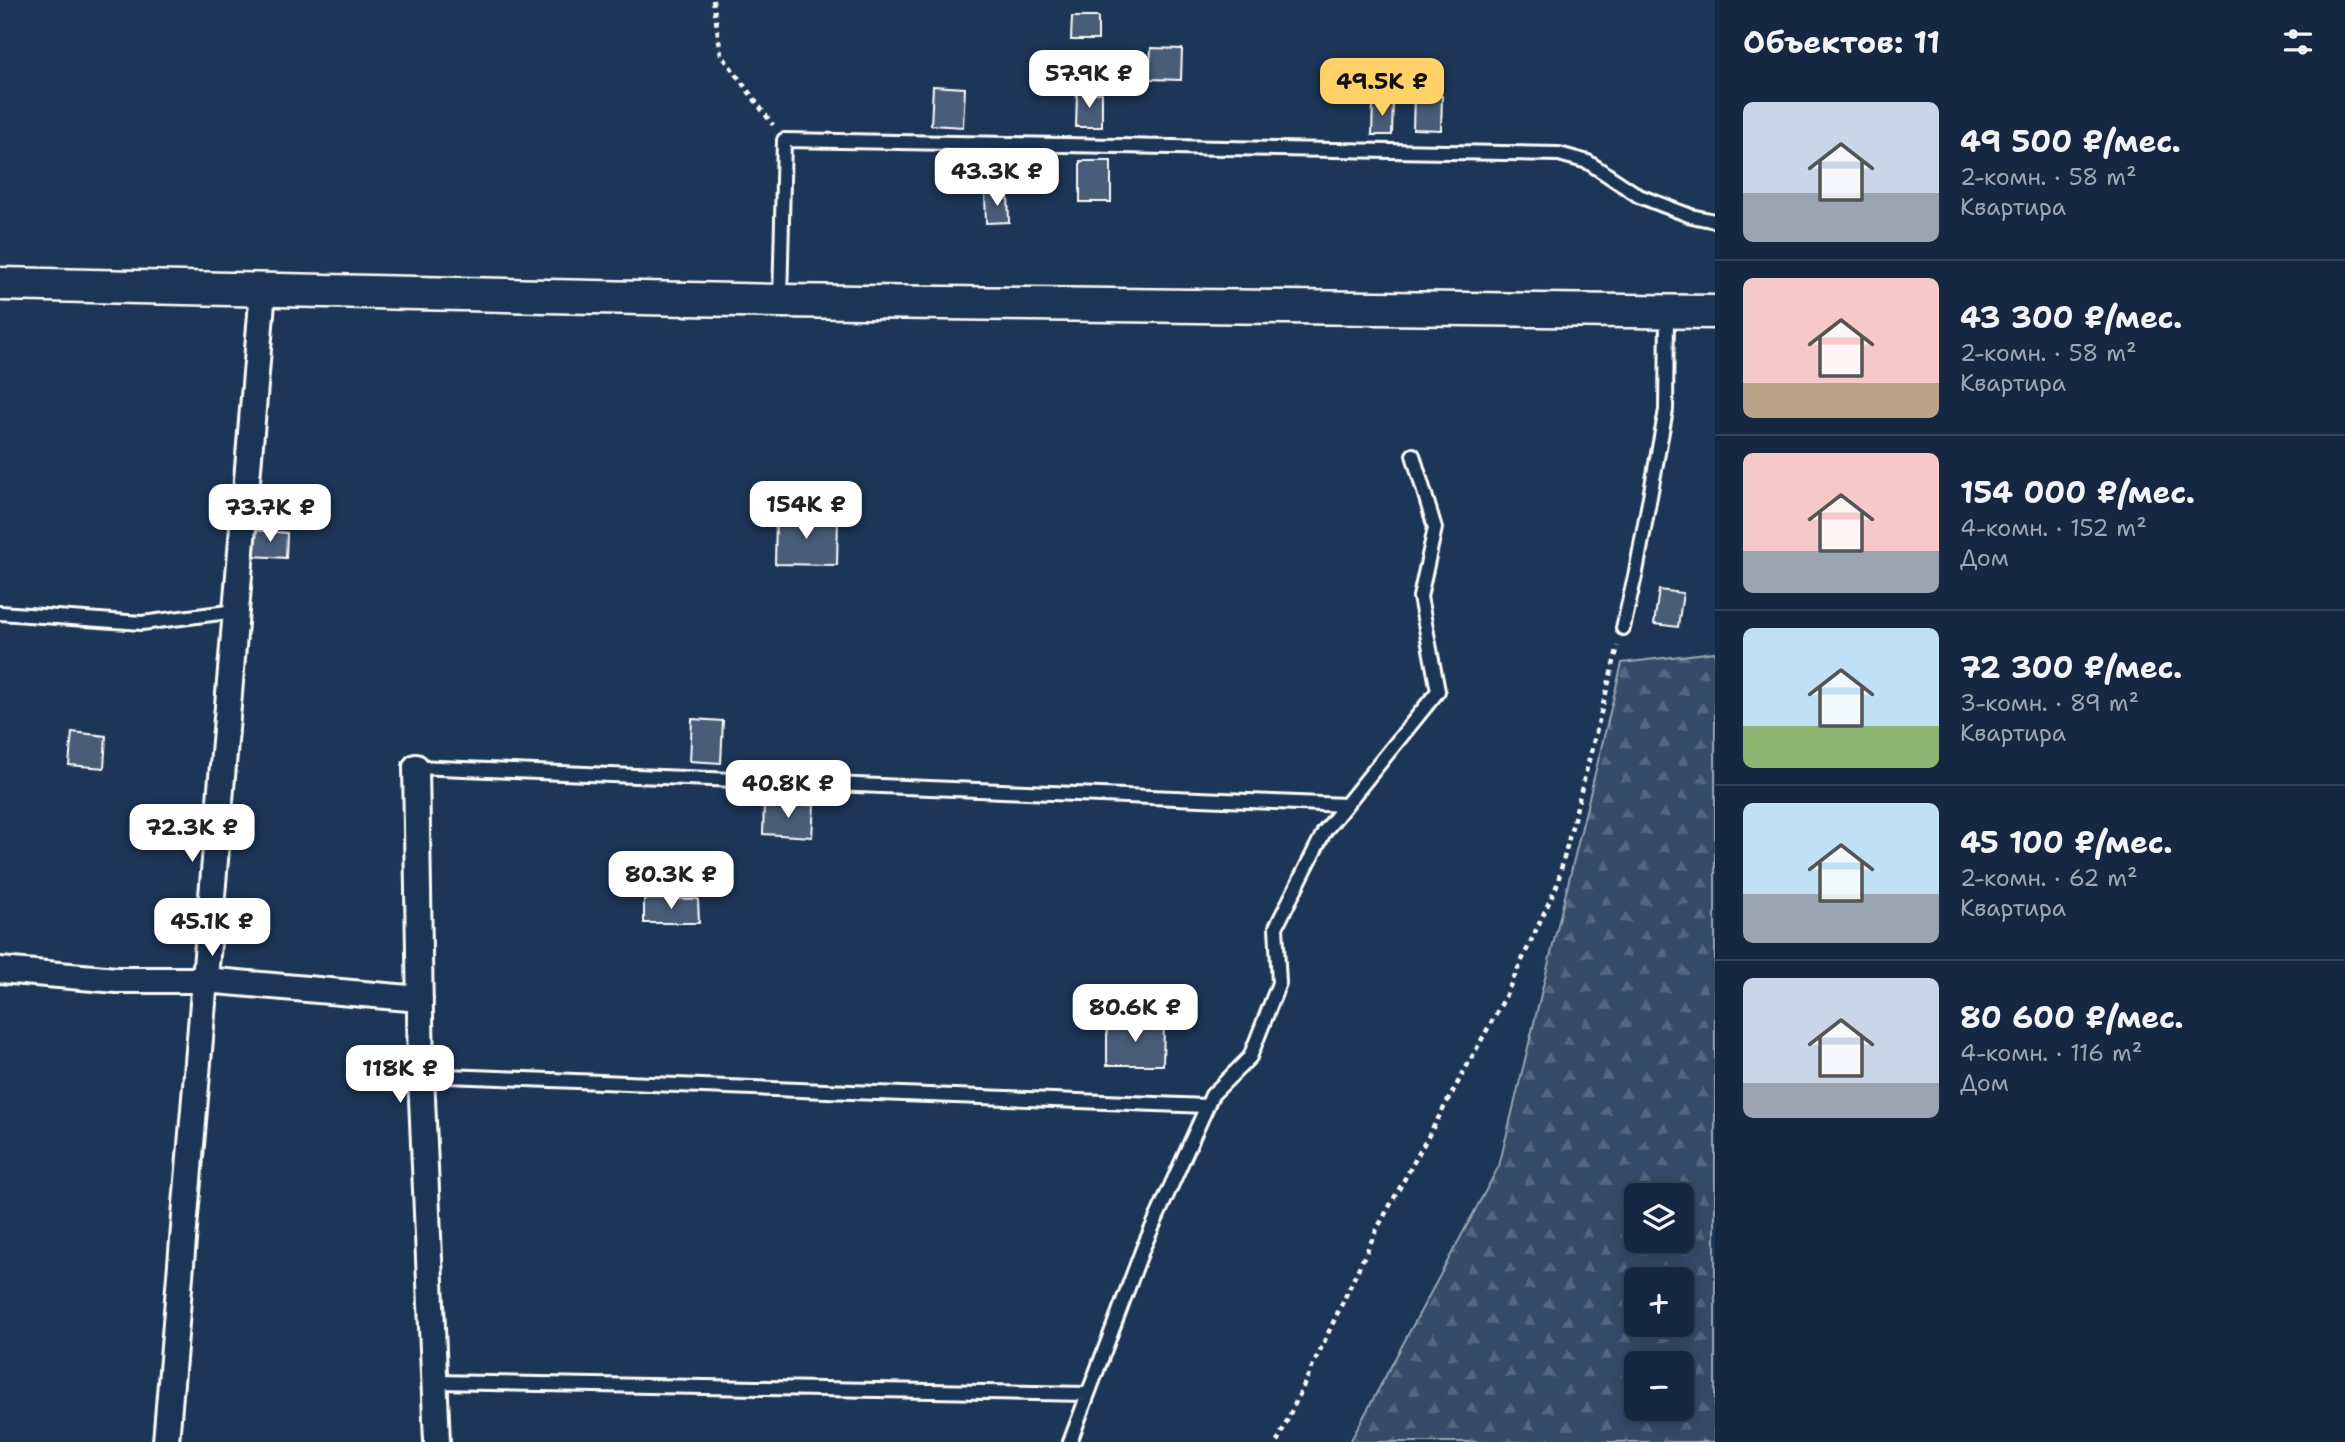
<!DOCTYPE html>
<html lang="ru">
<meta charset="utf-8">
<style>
body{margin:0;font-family:"Shantell Sans",sans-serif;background:#1f3048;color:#f1f3f6;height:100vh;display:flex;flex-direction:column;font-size:26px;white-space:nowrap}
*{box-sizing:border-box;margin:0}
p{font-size:23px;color:#9ea6b1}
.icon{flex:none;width:38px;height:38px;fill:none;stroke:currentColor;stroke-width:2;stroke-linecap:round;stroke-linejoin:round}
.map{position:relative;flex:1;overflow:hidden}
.details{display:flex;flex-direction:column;background:#162841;width:630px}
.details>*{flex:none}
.tools{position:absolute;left:1624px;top:1183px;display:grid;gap:14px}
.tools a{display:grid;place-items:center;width:70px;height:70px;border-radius:10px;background:#162841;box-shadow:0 4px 18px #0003,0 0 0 2px #35445a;font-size:35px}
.price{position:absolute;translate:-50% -60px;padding:0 16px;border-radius:14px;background:#fff;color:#222;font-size:23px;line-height:46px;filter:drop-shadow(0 2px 4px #0008)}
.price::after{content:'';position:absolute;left:50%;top:42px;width:21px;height:16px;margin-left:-10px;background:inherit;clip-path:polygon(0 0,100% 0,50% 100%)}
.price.selected{background:#ffd166;color:#111}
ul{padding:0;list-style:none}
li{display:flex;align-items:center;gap:21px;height:175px;padding:0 28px}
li+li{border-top:2px solid #35445a}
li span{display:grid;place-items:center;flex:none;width:196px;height:140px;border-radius:10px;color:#555}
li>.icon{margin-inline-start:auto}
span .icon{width:84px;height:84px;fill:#fffc;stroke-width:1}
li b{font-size:30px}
h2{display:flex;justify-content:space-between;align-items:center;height:84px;padding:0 28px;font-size:30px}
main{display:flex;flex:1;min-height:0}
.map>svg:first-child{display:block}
</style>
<main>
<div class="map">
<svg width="1715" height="1442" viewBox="0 0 1715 1442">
<defs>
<pattern id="forest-firs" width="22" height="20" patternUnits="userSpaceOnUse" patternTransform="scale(1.75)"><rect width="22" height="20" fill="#364b69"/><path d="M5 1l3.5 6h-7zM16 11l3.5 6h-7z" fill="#546680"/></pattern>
</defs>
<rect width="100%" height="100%" fill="#1d3557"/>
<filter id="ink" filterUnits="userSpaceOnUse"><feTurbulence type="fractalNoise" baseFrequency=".0143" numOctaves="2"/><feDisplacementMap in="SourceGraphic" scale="14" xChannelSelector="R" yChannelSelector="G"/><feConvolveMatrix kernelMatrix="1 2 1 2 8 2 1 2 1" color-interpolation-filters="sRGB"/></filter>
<g filter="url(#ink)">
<path fill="url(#forest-firs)" stroke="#9aa5b4" stroke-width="2" fill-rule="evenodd" d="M1715 652V1442H1350L1499 1166 1622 663ZM1636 1195H1682V1241H1636ZM1636 1279H1682V1325H1636ZM1636 1363H1682V1409H1636Z"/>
<path fill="#4a5d79" stroke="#fff" stroke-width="2" d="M1072 17H1098V40H1071Z
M1151 48 1182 49 1181 80 1149 79Z
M933 86 965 88 963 127 931 125Z
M1077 92 1102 93V127H1076Z
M1414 95 1442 96 1441 130 1413 129Z
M1373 101H1393L1392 135H1372Z
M1080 161H1111V202H1080Z
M985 193H1008L1009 222 986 223Z
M776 518 838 519 837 565 775 564Z
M254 530 287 533 286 558 252 556Z
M1659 590 1683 593 1678 627 1654 624Z
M692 719 723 721 721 763 690 761Z
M72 732 106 736 104 768 69 765Z
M764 803 814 805 812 837 763 834Z
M644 899H698L699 923H644Z
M1107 1024H1164L1163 1065H1107Z"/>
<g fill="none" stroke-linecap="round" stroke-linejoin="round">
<g stroke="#fff" stroke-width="18">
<path id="service" d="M780 301 784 140 1559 154 1588 162 1639 196 1691 216 1715 221
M0 613 142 623 236 611
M1623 628 1636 572 1666 410 1667 312
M416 767 1346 805
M421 1075 1207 1106
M435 1382 1088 1394
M1070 1442 1143 1248 1212 1095 1250 1057 1279 983 1276 927 1324 832 1438 691 1420 597 1435 528 1413 455"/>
</g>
<g stroke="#fff" stroke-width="30">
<path id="minor" d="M416 767 421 1075 437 1442
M0 970 117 980H205L420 999
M166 1442 263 290"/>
</g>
<g stroke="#fff" stroke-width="37">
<path id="tertiary" d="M0 284 780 301 1715 312"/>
</g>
<path stroke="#fff" stroke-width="4.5" stroke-dasharray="5 5" stroke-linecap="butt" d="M713 0 721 54 773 125
M1277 1442 1378 1227 1503 1001 1557 885 1618 646"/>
<use href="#service" stroke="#1d3557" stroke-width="12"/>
<use href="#minor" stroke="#1d3557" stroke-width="24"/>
<use href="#tertiary" stroke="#1d3557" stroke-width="32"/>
</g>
</g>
</svg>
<div class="tools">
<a><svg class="icon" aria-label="layers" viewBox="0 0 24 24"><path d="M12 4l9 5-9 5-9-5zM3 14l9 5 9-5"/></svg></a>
<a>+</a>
<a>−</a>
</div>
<b class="price" style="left:1089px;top:110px">57.9K ₽</b>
<b class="price selected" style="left:1382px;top:118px">49.5K ₽</b>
<b class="price" style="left:997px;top:208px">43.3K ₽</b>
<b class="price" style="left:806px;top:541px">154K ₽</b>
<b class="price" style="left:270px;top:544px">73.7K ₽</b>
<b class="price" style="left:788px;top:820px">40.8K ₽</b>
<b class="price" style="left:192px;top:864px">72.3K ₽</b>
<b class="price" style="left:671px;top:911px">80.3K ₽</b>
<b class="price" style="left:212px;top:958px">45.1K ₽</b>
<b class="price" style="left:1135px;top:1044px">80.6K ₽</b>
<b class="price" style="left:400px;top:1105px">118K ₽</b>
</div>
<section class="details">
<h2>Объектов: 11<svg class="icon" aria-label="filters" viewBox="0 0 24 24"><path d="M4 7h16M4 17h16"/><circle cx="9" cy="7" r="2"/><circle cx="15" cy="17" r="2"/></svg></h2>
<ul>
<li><span style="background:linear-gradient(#c9d6e8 65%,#9aa5b1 0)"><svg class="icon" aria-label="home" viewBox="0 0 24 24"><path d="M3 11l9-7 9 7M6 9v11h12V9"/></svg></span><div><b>49 500 ₽/мес.</b><p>2-комн. · 58 m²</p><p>Квартира</p></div></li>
<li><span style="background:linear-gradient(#f6c9c9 75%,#b9a48a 0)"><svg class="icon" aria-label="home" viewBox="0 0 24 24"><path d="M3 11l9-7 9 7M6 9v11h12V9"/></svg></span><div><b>43 300 ₽/мес.</b><p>2-комн. · 58 m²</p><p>Квартира</p></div></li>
<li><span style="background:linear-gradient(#f6c9c9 70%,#9aa5b1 0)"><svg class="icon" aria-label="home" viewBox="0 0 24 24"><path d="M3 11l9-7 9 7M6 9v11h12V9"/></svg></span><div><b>154 000 ₽/мес.</b><p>4-комн. · 152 m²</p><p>Дом</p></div></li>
<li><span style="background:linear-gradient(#bfe0f5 70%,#8fb573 0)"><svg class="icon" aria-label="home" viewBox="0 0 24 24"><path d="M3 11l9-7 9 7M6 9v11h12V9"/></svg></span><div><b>72 300 ₽/мес.</b><p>3-комн. · 89 m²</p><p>Квартира</p></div></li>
<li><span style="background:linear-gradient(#bfe0f5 65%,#9aa5b1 0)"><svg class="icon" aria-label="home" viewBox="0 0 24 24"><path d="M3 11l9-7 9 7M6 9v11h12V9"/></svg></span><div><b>45 100 ₽/мес.</b><p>2-комн. · 62 m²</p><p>Квартира</p></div></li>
<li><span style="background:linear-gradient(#c9d6e8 75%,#9aa5b1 0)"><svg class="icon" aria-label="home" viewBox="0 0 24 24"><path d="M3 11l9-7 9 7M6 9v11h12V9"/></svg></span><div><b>80 600 ₽/мес.</b><p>4-комн. · 116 m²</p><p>Дом</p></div></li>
</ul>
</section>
</main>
